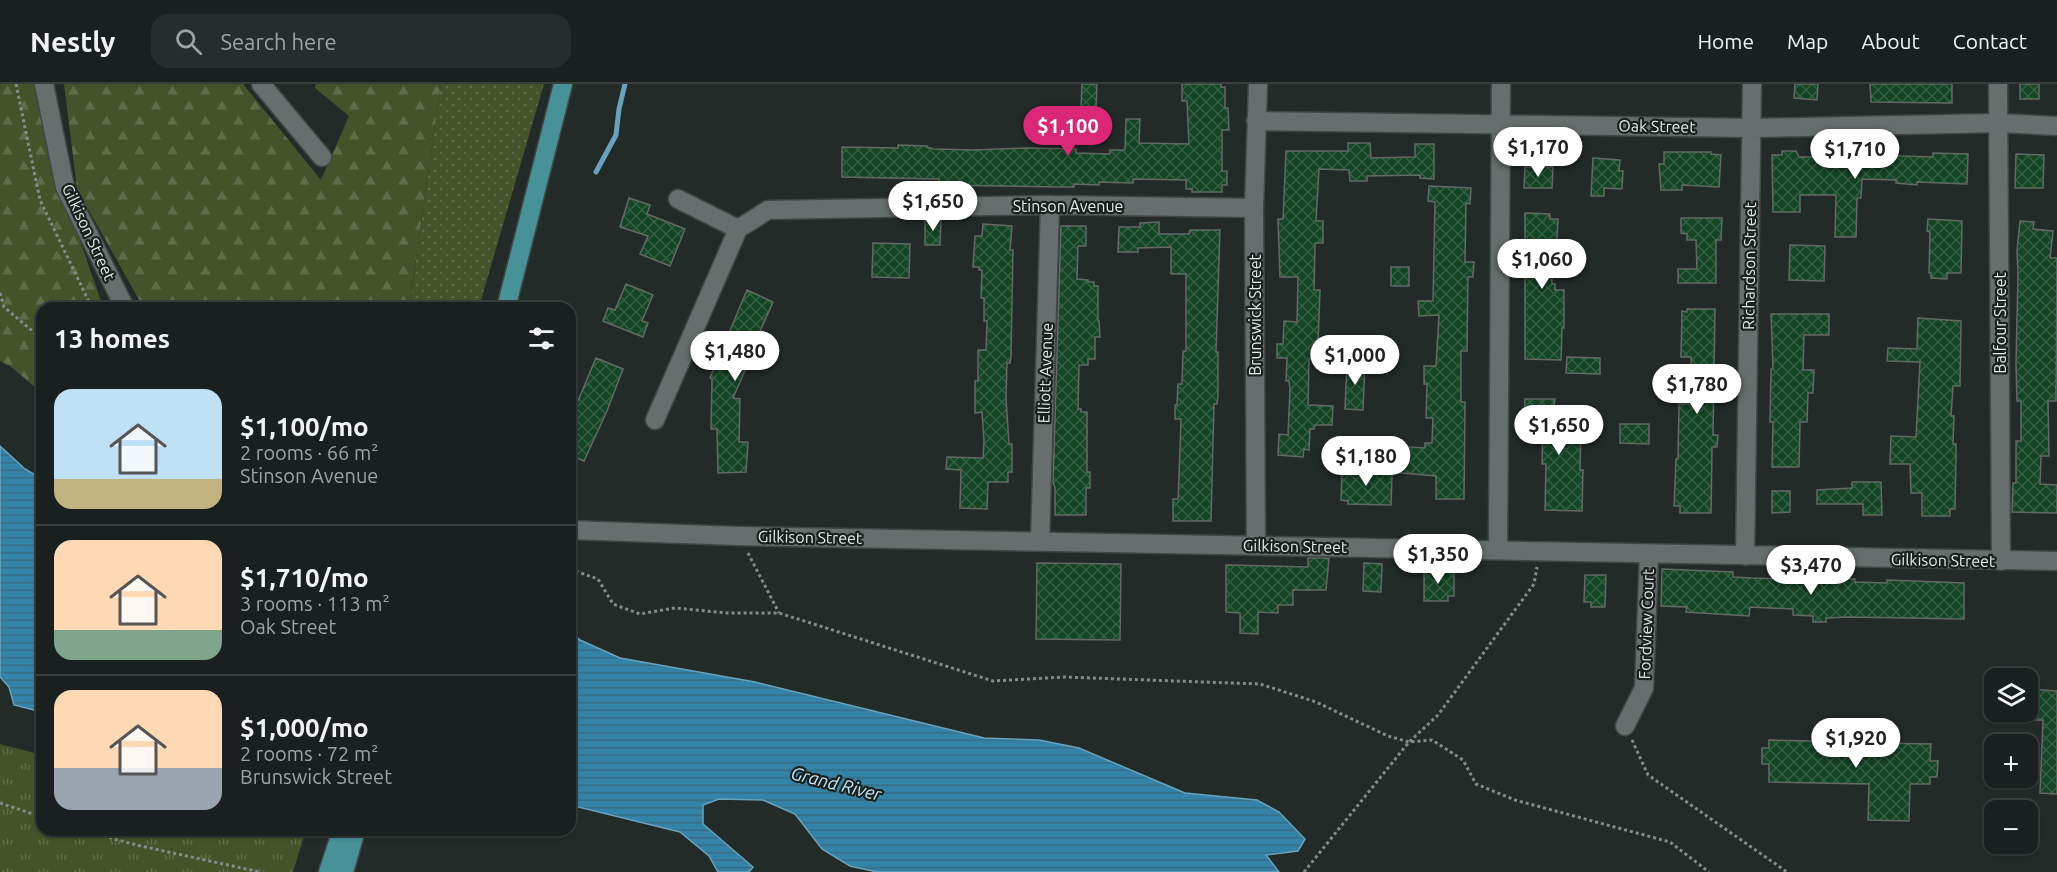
<!DOCTYPE html>
<meta charset="utf-8">
<style>
body{margin:0;font-family:Ubuntu,sans-serif;background:#272d2c;color:#f1f3f6;height:100vh;display:flex;flex-direction:column;font-size:22px;white-space:nowrap}
*{box-sizing:border-box;margin:0}
p{font-size:20px;color:#9fa3a4}
.icon{flex:none;width:33px;height:33px;fill:none;stroke:currentColor;stroke-width:2;stroke-linecap:round;stroke-linejoin:round}
.map{position:relative;flex:1;overflow:hidden}
.sheet{position:absolute;left:36px;top:218px;width:540px;height:534px;display:flex;flex-direction:column;background:#1a201f;border-radius:18px;box-shadow:0 2px 4px #0004,0 0 0 2px #383e3d}
.sheet>*{flex:none}
.controls{position:absolute;left:1984px;top:584px;display:grid;gap:12px}
.controls a{display:grid;place-items:center;width:54px;height:54px;border-radius:12px;background:#1a201f;box-shadow:0 2px 4px #0004,0 0 0 2px #383e3d;font-size:30px}
.price{position:absolute;translate:-50% -51px;padding:0 14px;border-radius:21px;background:#fff;color:#222;font-size:20px;line-height:39px;filter:drop-shadow(0 2px 3px #0008)}
.price::after{content:'';position:absolute;left:50%;top:36px;width:18px;height:14px;margin-left:-9px;background:inherit;clip-path:polygon(0 0,100% 0,50% 100%)}
.price.current{background:#db2777;color:#fff}
ul{padding:0;list-style:none}
li{display:flex;align-items:center;gap:18px;height:150px;padding:0 18px}
li+li{border-top:2px solid #383e3d}
li span{display:grid;place-items:center;flex:none;width:168px;height:120px;border-radius:18px;color:#555}
li>.icon{margin-inline-start:auto}
span .icon{width:72px;height:72px;fill:#fffc;stroke-width:1}
li b{font-size:26px}
h2{display:flex;justify-content:space-between;align-items:center;height:72px;padding:0 18px;font-size:26px}
header{display:flex;align-items:center;gap:36px;box-sizing:border-box;height:84px;padding:0 30px;background:#1a201f;border-bottom:2px solid #383e3d}
header strong{font-size:28px}
nav{display:flex;gap:33px;margin-inline-start:auto;font-size:21px}
.search{width:420px;height:54px;background:#272d2c;display:flex;align-items:center;gap:15px;box-sizing:border-box;padding:0 21px;border-radius:18px;color:#9fa3a4;font-size:22px}
.map>svg:first-child{display:block}
</style>
<header>
<strong>Nestly</strong>
<div class="search"><svg class="icon" aria-label="search" viewBox="0 0 24 24"><circle cx="10" cy="10" r="6"/><path d="M15 15l6 6"/></svg>Search here</div>
<nav><a>Home</a><a>Map</a><a>About</a><a>Contact</a></nav>
</header>
<div class="map">
<svg width="2057" height="788" viewBox="0 0 2057 788">
<defs>
<pattern id="grass-dots" width="8" height="8" patternUnits="userSpaceOnUse" patternTransform="scale(1.5)"><rect width="8" height="8" fill="#45532a"/><path d="M2 2h.1M6 6h.1" fill="none" stroke="#606c49" stroke-width="1.8" stroke-linecap="round"/></pattern>
<pattern id="forest-firs" width="22" height="20" patternUnits="userSpaceOnUse" patternTransform="scale(1.5)"><rect width="22" height="20" fill="#45532a"/><path d="M5 1l3.5 6h-7zM16 11l3.5 6h-7z" fill="#606c49"/></pattern>
<pattern id="park-tufts" width="24" height="20" patternUnits="userSpaceOnUse" patternTransform="scale(1.5)"><rect width="24" height="20" fill="#45532a"/><path d="M3 7l-1-3M5 7V3M7 7l1-3M15 17l-1-3M17 17v-4M19 17l1-3" fill="none" stroke="#606c49"/></pattern>
<pattern id="water-rules" width="6" height="5" patternUnits="userSpaceOnUse" patternTransform="scale(1.5)"><rect width="6" height="5" fill="#3383a9"/><path d="M0 2.5h6" fill="none" stroke="#3a6b81"/></pattern>
<pattern id="building-cross-hatch" width="8" height="8" patternUnits="userSpaceOnUse" patternTransform="scale(1.5)"><rect width="8" height="8" fill="#144525"/><path d="M0 0l8 8M0 8l8-8" fill="none" stroke="#366045"/></pattern>
</defs>
<rect width="100%" height="100%" fill="#232b29"/>
<path fill="url(#grass-dots)" d="M441 0H544L479 223 409 224Z"/>
<path fill="url(#forest-firs)" d="M0 0H53L56 40 77 148 103 223 42 224V309L10 282 0 277Z
M64 0H243L321 96 349 32 315 4 316 0H441L409 223H143L77 105Z"/>
<path fill="url(#park-tufts)" d="M0 660 42 671V746H306L293 788H0Z"/>
<path fill="url(#water-rules)" stroke="#68a2bc" stroke-width="1.5" d="M0 362 25 385 42 395V628L14 621 9 603 0 593Z
M570 547 580 556 620 574 755 598 984 654 1039 656 1079 664 1185 709 1257 716 1279 728 1305 755 1298 767 1266 771 1279 788H877L850 782 822 765 795 730 763 716 719 715 703 721V740L753 783 749 788H718L709 772 680 748 570 721Z"/>
<g fill="none" stroke-linecap="round" stroke-linejoin="round">
<path stroke="#68a2bc" stroke-width="5" d="M596 88 616 51 619 25 625 0"/>
</g>
<path fill="url(#building-cross-hatch)" stroke="#636a64" stroke-width="1.5" d="M1082 0H1097L1096 23H1081Z
M1182 0H1221V3H1225V24H1228L1229 46H1222V87H1227V101H1222V108H1192V105H1186V96L1133 95V99L1099 98V101L1074 100V103H1060L939 101V95L842 93V63L898 64V61L927 62V63L934 65 974 66 1027 64 1076 65V69L1110 70V66H1125L1126 35H1140L1139 59 1189 60 1187 17H1182Z
M1795 0H1818L1817 16 1794 14Z
M1870 0H1952V19L1871 18Z
M2020 0H2039V15H2020Z
M1348 59H1370L1371 74 1415 73V60H1434V95L1420 94V91L1367 92V97H1350L1349 86 1319 85 1316 137H1323V159H1315L1314 206H1320L1318 261H1324L1323 275H1309L1308 321 1333 322 1332 341H1315L1314 345H1310L1309 366 1304 365 1303 373 1278 371 1279 350 1288 351 1290 304 1289 297H1286L1287 274H1277V260H1283L1284 237 1297 238 1298 193H1280L1278 135H1283L1286 67H1348Z
M1782 67H1796L1799 73H1823V76L1869 77V71L1933 73V69L1968 70 1967 100 1917 98V101L1896 99V96L1862 95 1861 114H1857L1856 153H1835L1836 111H1800V128H1773L1772 71H1782Z
M1664 68H1711V70L1721 71 1719 103 1682 101V106H1661L1659 80H1664Z
M2016 70 2044 71 2043 104H2015Z
M1593 74 1620 76 1619 87H1623L1622 105 1604 104V112H1591Z
M1525 83H1553L1552 104H1524Z
M1429 102 1471 104 1470 120 1466 119 1465 178H1474L1473 193H1468L1467 267H1461V318H1465L1464 415H1436V392L1391 388 1393 370H1396V362L1425 364V359H1432L1433 334H1426L1427 300H1424V282H1436L1439 231 1419 232 1418 217H1433L1435 118 1428 117Z
M629 114 650 121 647 130 685 145 670 182 640 170 648 152 620 143Z
M1525 129 1550 130V135H1558L1556 174H1552V200H1555V206H1564V244H1562L1561 276 1525 275Z
M1681 134H1722L1721 156H1716V199H1678V185H1697L1696 156H1687V150L1681 149Z
M925 135H941L940 161H925Z
M1928 135 1962 137 1961 189H1947V195L1931 194V189H1929L1930 148 1927 147Z
M2020 137 2034 138 2033 145 2053 147 2050 174H2057L2056 317H2048L2049 372H2041L2040 400 2057 401V429L2012 428 2013 399H2016V357H2021V317H2017L2016 280 2018 190 2017 166Z
M1159 138V150H1189L1190 146H1220L1216 268H1218V312L1217 320H1214L1211 437H1173V415H1178L1180 365 1181 335H1175V321H1177L1178 300H1182L1183 267H1186V190H1171V163L1138 164V168H1118L1119 143H1140V139Z
M983 140 1012 142 1010 166H1013L1011 272 1010 279H1007L1006 315 1009 360H1012V388H1008V398H988L987 425 960 424 961 386 946 385 947 373 983 374 984 357 982 328 975 329V297H978V266H986L987 237H984V214H981L982 186H979V183H973L975 152H982Z
M1061 142H1086V162H1078L1077 195 1088 196V198H1094V202H1098V237H1099L1100 253H1095V275H1088V281H1079L1078 325H1081V328H1087V388H1090V404H1086V431H1055V404L1053 398Z
M873 159 910 160 909 194 872 193Z
M1790 161 1825 162 1824 197 1789 196Z
M1391 183H1409V202H1391Z
M626 200 653 211 642 237 648 239 643 253 603 237 608 224 615 226Z
M747 206 773 218 752 265 754 266 733 314 740 315 739 358H748L746 388 718 389 717 345H711L712 295 710 294Z
M1687 225H1715L1713 351H1718L1717 363H1712L1711 429H1680V422H1674L1676 375H1678L1679 320H1689V312H1692L1691 273H1681L1682 227 1687 228Z
M1771 230H1829V251H1804L1803 286H1814L1813 309H1808L1807 338H1800L1799 383H1772L1773 338H1770L1771 285H1773Z
M1918 234 1961 237 1960 302H1953L1951 332H1954L1953 360H1956V374L1955 425H1950V432H1922V409H1911L1910 380H1890L1891 352 1916 353 1920 278 1887 277 1888 264 1917 265Z
M1567 273 1600 274V290L1566 289Z
M596 274 623 285 607 327 584 377 570 371V336Z
M1347 279H1365L1363 326 1345 325Z
M1525 315H1555L1554 322 1561 323V341H1581L1580 386H1583L1582 427 1545 426 1546 380H1542L1543 336H1524Z
M1620 340H1649V360L1620 359Z
M1347 381H1362V389L1364 390H1392L1391 421 1348 420V417L1341 416 1342 388 1347 389Z
M1852 398H1881L1882 431H1863V420H1817V406L1852 404Z
M1772 407H1790V428L1772 429Z
M1308 474H1329L1326 506H1293V521H1278V529L1258 528V550L1240 549V529L1226 528V481L1308 483Z
M1037 479 1121 480 1120 556 1036 555Z
M1364 479 1382 480 1381 508 1363 507Z
M1424 483H1438V488H1454V512H1448V517H1424Z
M1662 485 1733 488V493L1751 494 1789 495V489H1805V494L1855 495V498L1887 499V496L1964 499V535L1849 533 1826 534V538H1813V532L1793 531V525L1750 523 1749 532 1686 528 1687 523 1661 522Z
M1585 491H1606L1605 523H1591V518H1584Z
M2028 605 2057 607V710L2040 709 2043 636H2028Z
M1858 647H1875V659L1931 660 1930 677H1938L1937 693H1930V700H1910L1909 737 1868 736 1869 700 1769 698V680H1762V664H1769V656L1857 658Z"/>
<g fill="none" stroke-linecap="round" stroke-linejoin="round">
<g stroke="#404745" stroke-width="21">
<path id="minor" d="M44 0 65 103 125 224
M261 0 322 73
M1998 0 2001 477
M1256 37 1751 44 1999 39 2057 42
M678 115 738 145 768 126 1050 121 1254 124
M655 336 738 145
M570 446 739 452 2057 477
M1040 457 1050 121
M1256 461 1254 124 1258 0
M1498 465 1501 0
M1745 472 1752 0
M1625 642 1644 604 1649 470"/>
</g>
<g stroke="#404745" stroke-width="21">
<path id="major" d="M506 224 563 0
M328 788 342 746
M344 788 356 746"/>
</g>
<path stroke="#858c8a" stroke-width="3" stroke-dasharray="3 3" stroke-linecap="butt" d="M16 0 40 116 92 224
M0 209 4 223 42 255
M748 469 779 529
M570 485 598 495 613 520 640 530 675 524 727 529H779L993 597 1064 593 1260 600 1316 618 1388 652 1409 658 1432 656 1463 676 1476 700 1515 716 1670 758 1709 788
M1632 656 1648 691 1787 788
M0 719 42 733
M80 746 141 762 260 788
M1304 788 1409 658 1438 631 1534 500 1537 483"/>
<use href="#minor" stroke="#666f6d" stroke-width="18"/>
<use href="#major" stroke="#479298" stroke-width="18"/>
</g>
<g text-anchor="middle" stroke-width="4.5" stroke-linejoin="round" paint-order="stroke">
<g font-size="16" fill="#e4e9e8" stroke="#19211f">
<text transform="translate(1657 42) rotate(1)" y="6">Oak Street</text>
<text x="1068" y="128">Stinson Avenue</text>
<text transform="translate(89 148) rotate(65)" y="6">Gilkison Street</text>
<text transform="translate(1749 182) rotate(-89)" y="6">Richardson Street</text>
<text transform="translate(1255 231) rotate(-90)" y="6">Brunswick Street</text>
<text transform="translate(2000 239) rotate(-90)" y="6">Balfour Street</text>
<text transform="translate(1045 289) rotate(-88)" y="6">Elliott Avenue</text>
<text transform="translate(810 453) rotate(1)" y="6">Gilkison Street</text>
<text transform="translate(1295 462) rotate(1)" y="6">Gilkison Street</text>
<text transform="translate(1943 476) rotate(1)" y="6">Gilkison Street</text>
<text transform="translate(1646 540) rotate(-88)" y="6">Fordview Court</text>
</g>
<g font-size="18" font-style="italic" fill="#bfe6fc" stroke="#19211f">
<text transform="translate(836 700) rotate(14)" y="6">Grand River</text>
</g>
</g>
</svg>
<div class="controls">
<a><svg class="icon" aria-label="layers" viewBox="0 0 24 24"><path d="M12 4l9 5-9 5-9-5zM3 14l9 5 9-5"/></svg></a>
<a>+</a>
<a>−</a>
</div>
<b class="price current" style="left:1068px;top:73px">$1,100</b>
<b class="price" style="left:1538px;top:94px">$1,170</b>
<b class="price" style="left:1855px;top:96px">$1,710</b>
<b class="price" style="left:933px;top:148px">$1,650</b>
<b class="price" style="left:1542px;top:206px">$1,060</b>
<b class="price" style="left:735px;top:298px">$1,480</b>
<b class="price" style="left:1355px;top:302px">$1,000</b>
<b class="price" style="left:1697px;top:331px">$1,780</b>
<b class="price" style="left:1559px;top:372px">$1,650</b>
<b class="price" style="left:1366px;top:403px">$1,180</b>
<b class="price" style="left:1438px;top:501px">$1,350</b>
<b class="price" style="left:1811px;top:512px">$3,470</b>
<b class="price" style="left:1856px;top:685px">$1,920</b>
<section class="sheet">
<h2>13 homes<svg class="icon" aria-label="filters" viewBox="0 0 24 24"><path d="M4 7h16M4 17h16"/><circle cx="9" cy="7" r="2"/><circle cx="15" cy="17" r="2"/></svg></h2>
<ul>
<li><span style="background:linear-gradient(#bfe0f5 75%,#c2b280 0)"><svg class="icon" aria-label="home" viewBox="0 0 24 24"><path d="M3 11l9-7 9 7M6 9v11h12V9"/></svg></span><div><b>$1,100/mo</b><p>2 rooms · 66 m²</p><p>Stinson Avenue</p></div></li>
<li><span style="background:linear-gradient(#ffd9b3 75%,#7fa58c 0)"><svg class="icon" aria-label="home" viewBox="0 0 24 24"><path d="M3 11l9-7 9 7M6 9v11h12V9"/></svg></span><div><b>$1,710/mo</b><p>3 rooms · 113 m²</p><p>Oak Street</p></div></li>
<li><span style="background:linear-gradient(#ffd9b3 65%,#9aa5b1 0)"><svg class="icon" aria-label="home" viewBox="0 0 24 24"><path d="M3 11l9-7 9 7M6 9v11h12V9"/></svg></span><div><b>$1,000/mo</b><p>2 rooms · 72 m²</p><p>Brunswick Street</p></div></li>
</ul>
</section>
</div>
